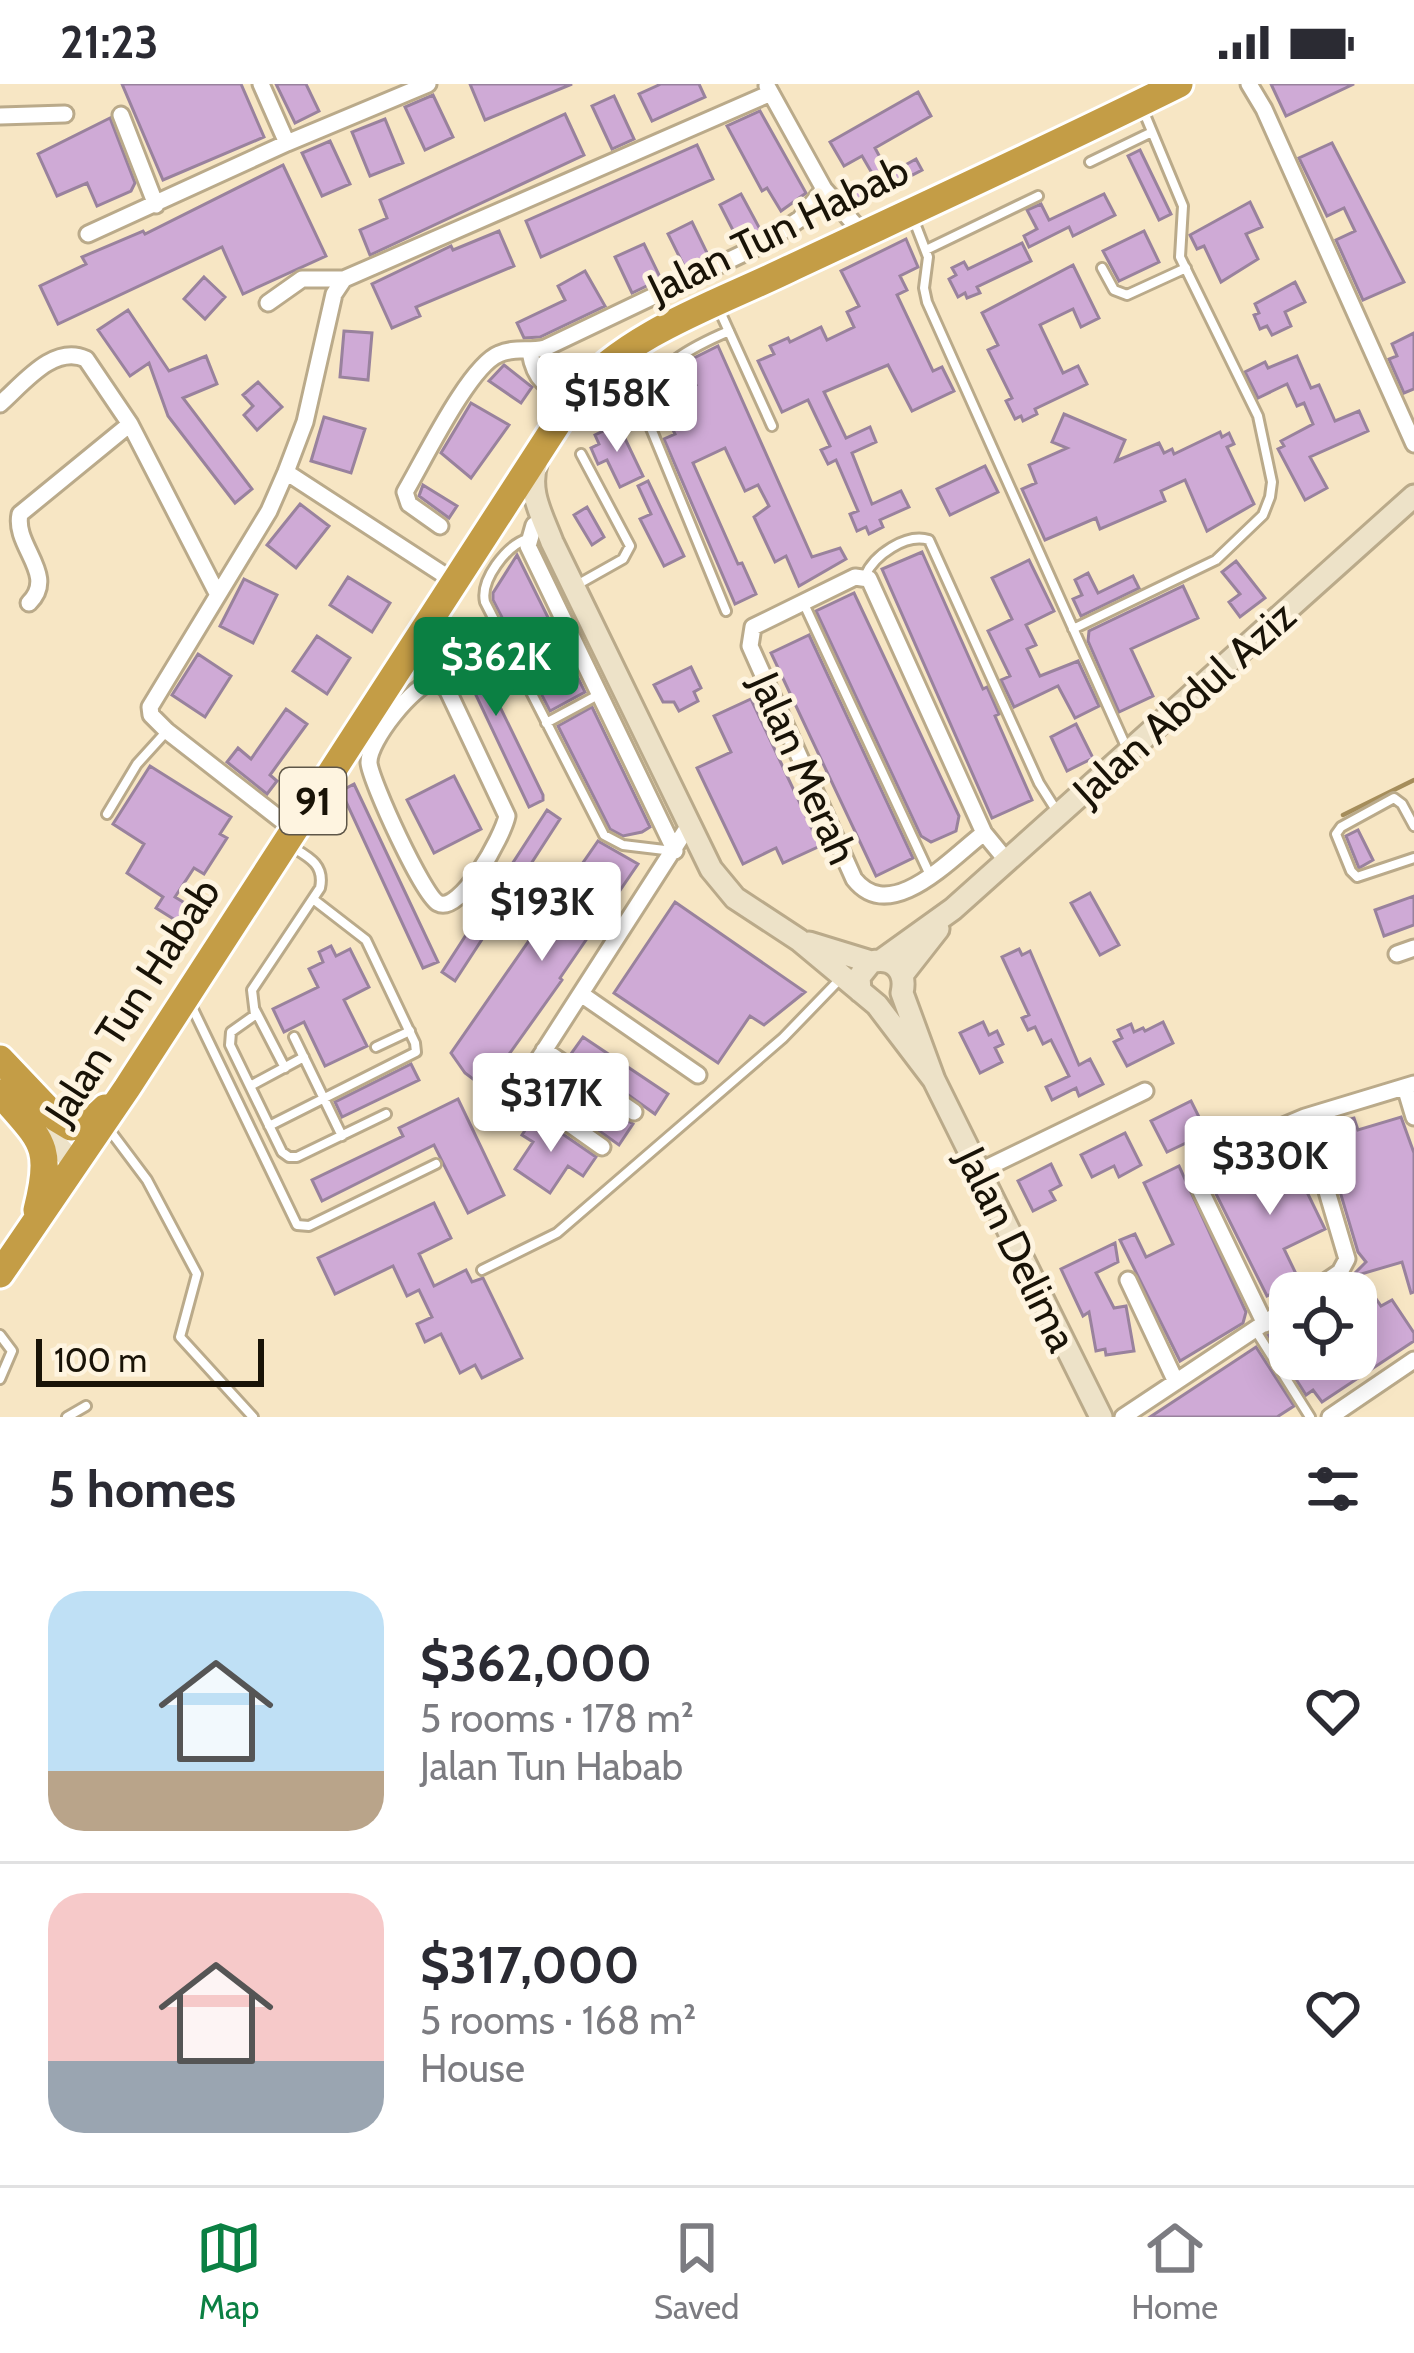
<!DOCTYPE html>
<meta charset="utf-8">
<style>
body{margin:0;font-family:Cabin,sans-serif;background:#f7f7f7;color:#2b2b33;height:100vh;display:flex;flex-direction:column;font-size:45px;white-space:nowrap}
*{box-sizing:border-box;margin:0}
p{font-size:39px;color:#7c7c81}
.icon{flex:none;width:66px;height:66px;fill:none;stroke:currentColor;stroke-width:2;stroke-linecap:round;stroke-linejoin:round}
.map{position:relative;height:1333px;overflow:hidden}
.sheet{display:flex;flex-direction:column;background:#fff;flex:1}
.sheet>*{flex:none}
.controls{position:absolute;left:1269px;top:1188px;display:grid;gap:24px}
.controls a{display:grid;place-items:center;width:108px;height:108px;border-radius:24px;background:#fff;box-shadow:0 6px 30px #0003;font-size:60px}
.scale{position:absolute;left:36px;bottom:30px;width:228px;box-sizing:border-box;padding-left:12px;border:6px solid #191307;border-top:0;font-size:33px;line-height:42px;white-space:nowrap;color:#191307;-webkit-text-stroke:9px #fef4e0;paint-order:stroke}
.price{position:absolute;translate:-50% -102px;padding:0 27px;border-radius:12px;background:#fff;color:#222;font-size:39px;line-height:78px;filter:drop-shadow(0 3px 6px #0008)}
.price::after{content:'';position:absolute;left:50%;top:72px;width:36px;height:27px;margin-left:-18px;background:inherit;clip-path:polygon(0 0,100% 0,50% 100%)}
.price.current{background:#0b8043;color:#fff}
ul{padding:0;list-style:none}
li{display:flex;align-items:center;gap:36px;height:300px;padding:0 48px}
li+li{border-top:3px solid #e1e1e2}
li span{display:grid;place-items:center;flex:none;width:336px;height:240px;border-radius:36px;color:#555}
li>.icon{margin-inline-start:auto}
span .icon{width:144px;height:144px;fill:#fffc;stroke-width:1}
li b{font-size:51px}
h2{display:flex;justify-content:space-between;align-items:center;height:144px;padding:0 48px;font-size:51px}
.status{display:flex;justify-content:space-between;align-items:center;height:84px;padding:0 60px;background:#fff;direction:ltr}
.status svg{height:33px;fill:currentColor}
.tabs{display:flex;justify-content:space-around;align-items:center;height:168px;border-top:3px solid #e1e1e2;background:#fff;font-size:33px;color:#7c7c81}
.tabs a{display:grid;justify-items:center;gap:6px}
.tabs .current{color:#0b8043}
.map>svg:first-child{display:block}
</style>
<div class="status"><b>21:23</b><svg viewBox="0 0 49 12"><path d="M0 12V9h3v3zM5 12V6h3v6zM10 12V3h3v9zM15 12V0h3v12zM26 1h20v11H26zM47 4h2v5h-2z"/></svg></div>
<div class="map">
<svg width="1414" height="1333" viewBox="0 0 1414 1333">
<rect width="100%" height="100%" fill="#f7e6c4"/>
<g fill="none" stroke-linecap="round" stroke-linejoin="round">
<path stroke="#a58d5b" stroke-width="4.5" d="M1343 731 1414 696"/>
</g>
<path fill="#cfaad6" stroke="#99829d" stroke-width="3" d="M122 0H241L264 53 163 96Z
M276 0H306L319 27 295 39Z
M470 0H572L485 36Z
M661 0H699L705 13 652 37 639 10Z
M1271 0H1354L1286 32Z
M918 8 931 32 875 64 889 90 916 75 922 86 854 121 848 111 876 96 862 72 844 82 830 58Z
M433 11 453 53 425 66 405 23Z
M614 12 634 55 612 65 592 22Z
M760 27 806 109 781 127 767 104 762 107 727 42Z
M565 30 584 71 370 171 360 146 387 134 380 116Z
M110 34 135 99 131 107 97 122 87 99 57 112 38 70Z
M385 35 403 79 370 92 352 48Z
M330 57 350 100 322 112 302 69Z
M1332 59 1404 198 1363 216 1336 156 1355 147 1344 124 1327 132 1299 74Z
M697 61 713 95 541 173 526 137Z
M1140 66 1171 130 1159 136 1128 72Z
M283 81 326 172 243 210 222 163 58 240 40 202 86 180 82 173 143 147 145 150Z
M741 110 761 147 739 158 720 121Z
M1104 110 1115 131 1073 152 1069 143 1029 163 1024 152 1037 145 1027 126 1041 120 1049 136Z
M1250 118 1262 143 1246 150 1258 175 1221 198 1204 162 1197 165 1190 151Z
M692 138 709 173 685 184 668 150Z
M499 147 514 182 416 223 420 232 392 244 372 200 451 162 453 166Z
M1144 147 1159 178 1119 197 1103 167Z
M906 155 918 183 900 192 907 206 897 211 933 287 942 283 954 307 912 327 888 281 824 308 846 354 870 343 876 358 852 369 872 420 901 407 909 423 880 436 883 443 869 450 866 443 857 447 850 430 858 427 836 376 828 380 821 366 830 362 808 316 782 328 758 277 774 270 770 262 788 254 790 258 821 243 827 256 854 243 847 228 859 222 841 187Z
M1022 159 1031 177 977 203 980 209 967 214 965 209 958 213 949 195 956 191 952 184 964 178 968 185Z
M644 160 661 195 632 209 615 173Z
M1073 181 1099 234 1081 243 1073 225 1040 241 1063 289 1078 282 1087 300 1035 325 1037 330 1023 337 1021 332 1015 335 1006 317 1012 314 988 266 998 261 982 229Z
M585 187 605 222 540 253 524 254 517 239 565 216 558 202Z
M204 193 225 213 205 235 184 215Z
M1295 198 1305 218 1285 228 1291 242 1272 251 1267 242 1260 245 1254 231 1259 229 1255 220Z
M128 226 169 287 206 272 217 300 183 314 252 405 235 419 168 332 149 279 130 292 98 246Z
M344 247 372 249 368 296 340 293Z
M1414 249V305L1404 309 1389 275 1397 272 1392 260Z
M718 262 812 473 840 464 846 475 799 502 786 472 775 478 754 433 769 422 758 401 745 407 725 364 693 379 738 480 742 479 756 510 735 520 664 355 675 350 662 323 670 320 668 314 696 301 686 278Z
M1297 272 1311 304 1319 301 1335 337 1359 327 1368 347 1310 373 1327 404 1305 416 1278 365 1284 362 1281 357 1313 340 1304 319 1297 322 1287 300 1258 314 1245 288 1265 278 1268 284Z
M504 281 532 303 521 319 489 297Z
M258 298 282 323 257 346 244 331 253 322 243 311Z
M471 319 509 341 471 394 441 369Z
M1064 330 1125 356 1116 377 1159 359 1164 369 1172 365 1174 370 1220 348 1222 353 1229 349 1234 360 1227 363 1254 420 1207 447 1185 396 1161 407 1165 417 1100 445 1096 434 1045 456 1022 405 1036 399 1029 381 1067 364 1052 358Z
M324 333 365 345 351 389 311 377Z
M618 340 643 392 620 403 607 376 598 380 591 364 599 360 595 351Z
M985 382 998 408 950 431 937 405Z
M648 397 684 472 664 482 640 435 651 430 638 402Z
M423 401 457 422 449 434 419 412Z
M300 420 329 442 296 484 267 461Z
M587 423 604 453 592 461 574 431Z
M922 468 983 605 987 603 999 630 995 632 1032 716 992 734 882 485Z
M517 471 585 608 550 627 493 516V509Z
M1029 476 1054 527 1026 541 1036 561 1027 565 1040 592 1078 577 1099 622 1075 634 1058 602 1014 623 1001 596 1010 592 988 547 1012 535 992 494Z
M1236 477 1265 514 1240 533 1229 518 1240 510 1222 488Z
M1088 489 1098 509 1133 492 1139 504 1081 532 1073 515 1082 511 1075 496Z
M348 493 390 519 372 548 330 521Z
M244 495 277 511 253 559 220 542Z
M1183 502 1198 534 1131 565 1153 612 1119 628 1088 557 1089 547Z
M854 509 959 732 956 747 931 758 921 752 816 527Z
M461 543 543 711V716L529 723 447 550Z
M809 551 913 774 876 792 771 569Z
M317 552 350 574 327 610 293 587Z
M198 570 231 592 205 633 172 611Z
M691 583 701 604 694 608 698 617 679 627 674 618H663L654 601Z
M751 615 820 762 783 779 776 764 743 780 697 684 731 668 714 632Z
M592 623 650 743 642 748 623 752 610 745 558 642Z
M286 625 307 640 270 691 277 697 267 710 227 678 238 664 251 675Z
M1076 640 1093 674 1067 687 1051 653Z
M150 682 231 733 220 750 227 754 204 790 194 784 175 813 193 824 183 841 156 824 163 813 127 789 144 760 113 740Z
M454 692 481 745 434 769 407 716Z
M354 700 438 878 423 884 341 707Z
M547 726 560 735 455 897 442 888Z
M1358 746 1373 776 1359 784 1346 752Z
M598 757 638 780 560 894 562 896 485 1004 465 989 451 969Z
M1090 809 1119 861 1100 871 1071 819Z
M1414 812V841L1384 852 1375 826Z
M675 818 805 908 764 941 750 932 718 979 614 909Z
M331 862 336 872 350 865 369 903 344 916 367 962 325 982 304 938 284 948 273 925 318 903 309 885 323 878 319 868Z
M1019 865 1022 871 1030 867 1079 981 1090 975 1103 1000 1079 1012 1076 1004 1052 1016 1046 1003 1069 992 1051 956 1043 960 1035 943 1028 946 1022 934 1029 931 1002 873Z
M983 938 989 951 997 947 1003 960 995 964 1002 978 980 989 960 949Z
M1163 938 1173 959 1127 982 1114 958 1122 954 1118 946 1131 940 1134 948 1143 944 1145 947Z
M583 953 668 1010 655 1030 571 970Z
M411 980 419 996 342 1033 335 1018Z
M559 991 633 1040 619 1061 547 1010Z
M458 1015 504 1111 468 1129 434 1061 322 1117 312 1096 403 1052 399 1044Z
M1191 1017 1203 1041 1187 1049 1190 1057 1167 1068 1151 1037Z
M535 1031 596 1073 583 1092 568 1082 550 1109 515 1085 533 1058 522 1051Z
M1401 1033 1414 1069V1208L1411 1209 1402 1178 1351 1193 1366 1178 1358 1168 1324 1054 1328 1053 1325 1042 1354 1034 1358 1046Z
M1125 1049 1141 1081 1119 1093 1114 1082 1092 1093 1081 1071Z
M1287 1067 1325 1145 1284 1165 1299 1196 1267 1212 1213 1104Z
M1051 1080 1061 1101 1050 1107 1055 1116 1033 1127 1018 1097Z
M1179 1082 1246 1228 1243 1239 1180 1277 1120 1156 1135 1150 1146 1173 1173 1160 1144 1099Z
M434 1119 451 1154 419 1170 434 1202 466 1186 472 1198 483 1194 522 1274 482 1294 475 1281 460 1289 441 1250 425 1258 417 1240 432 1233 419 1206 407 1212 393 1182 335 1210 318 1174Z
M1115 1159 1118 1178 1096 1189 1114 1224 1126 1222 1134 1267 1106 1271 1105 1265 1096 1267 1089 1228 1083 1232 1061 1185Z
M1368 1203 1381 1222 1392 1216 1414 1249V1257L1322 1318 1313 1306 1306 1311 1268 1251 1290 1236V1275H1356V1208Z
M1256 1263 1294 1322 1277 1333H1150Z"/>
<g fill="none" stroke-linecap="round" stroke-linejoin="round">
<g stroke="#baaa8a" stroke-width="14">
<path id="lane" d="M1090 78 1152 48
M913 134 928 173 924 204 927 218 1128 667
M926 166 1038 112
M1102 184 1114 206 1127 211 1186 184
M717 221 772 342
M527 455C506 462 480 496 485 518L604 751 623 761 673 767
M865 492C874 471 906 449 929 456L1039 699 1058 729
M575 502 623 475 630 462 581 370
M804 520 930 791
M726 527 641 320C655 281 694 262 729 247
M1073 545 1216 476 1263 431 1270 413 1272 398 1258 332 1180 173 1183 122 1143 26
M546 639 598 611
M107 730 137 680 166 648
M1414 742 1402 720 1394 714 1341 743 1336 750 1351 787 1357 793 1414 774
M292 763C309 773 325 781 320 804L252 906 255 931 231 948 230 961 282 1068 289 1073H297L386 1030
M190 919 297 1141 309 1142 436 1080
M255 926 285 984
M294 953 342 1052
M376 963 410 947
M250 1002 304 973
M269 1042 416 968 415 959 366 856 313 815
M108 1044 147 1096 197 1190 180 1253 253 1333
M482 1186 557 1149 783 954 842 893
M1256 1247 1310 1333
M0 1251 12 1267 0 1295
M67 1333 86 1322"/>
</g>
<g stroke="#baaa8a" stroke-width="21">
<path id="street" d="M261 0 287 59
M1249 0 1264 25 1414 360
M767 2 824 105 863 150
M121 31 156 121
M0 32 65 30
M88 150 287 59 428 0
M268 219 302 195H344
M530 268C535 298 547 303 573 316
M0 320C23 300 53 260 86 275L130 340 218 511
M286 388 455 498
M534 441 528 462 675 767
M440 442 409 420 405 408C424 376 469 282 499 270 514 263 529 268 545 264L763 160 800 135 824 105
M29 519C58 491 13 462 20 430L130 340
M435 596 447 605 507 732C503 752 460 831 438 819 423 811 371 698 369 679 368 657 414 600 435 596Z
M294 746 167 647 151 631 150 623 269 427 286 388 305 338 334 210 344 195 771 9
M984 749C952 773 891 842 854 795L750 562 753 543 855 493 869 495 984 749 1007 777
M1397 870 1414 864
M581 910 698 991
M544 966 634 1028
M1405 1003 1414 1033
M520 1005 602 1063
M506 1026 689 741
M1305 1033 1347 1175 1340 1188 1309 1209
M978 1088 1145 1007
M1128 1196 1176 1298
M1265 1240 1196 1097 1198 1083 1210 1073 1305 1033 1414 1000
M1123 1333 1290 1222
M1330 1333 1414 1276"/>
</g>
<g stroke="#baaa8a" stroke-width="27">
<path id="secondary" d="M537 376C527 407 541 429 552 458L711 785 735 814 799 856 877 921 934 996
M809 859 871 878
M882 876 953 825 1414 412
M902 891 938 845
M860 907 859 893 871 878C893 872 907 887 902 909L934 996 1101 1333
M0 995 74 1080"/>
</g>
<g stroke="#fff" stroke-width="33">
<path id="highway" d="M0 975 56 1034 71 1043 88 1040 105 1024
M0 1009C41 1057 54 1060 37 1126
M0 1190 127 1004 577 309C630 248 717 220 789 185 919 124 1050 64 1179 0"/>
</g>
<use href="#lane" stroke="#fff" stroke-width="8"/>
<use href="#street" stroke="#fff" stroke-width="15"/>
<use href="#secondary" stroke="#ede2c8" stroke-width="21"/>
<use href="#highway" stroke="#c49d46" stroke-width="27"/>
</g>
<g text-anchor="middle" stroke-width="10" stroke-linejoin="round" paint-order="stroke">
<rect fill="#fef4e0" stroke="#5e5648" stroke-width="3" x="280" y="684" width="66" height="66" rx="9"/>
<g font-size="39" font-weight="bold" fill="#191307">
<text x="313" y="731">91</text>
</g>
<g font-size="42" fill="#191307" stroke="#fef4e0">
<text transform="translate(778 145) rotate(-26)" y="15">Jalan Tun Habab</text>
<text transform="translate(1184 619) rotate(-42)" y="15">Jalan Abdul Aziz</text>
<text transform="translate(804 684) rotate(66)" y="15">Jalan Merah</text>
<text transform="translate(132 917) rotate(-57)" y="15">Jalan Tun Habab</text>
<text transform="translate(1017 1165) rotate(64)" y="15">Jalan Delima</text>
</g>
</g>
</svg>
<div class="controls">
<a><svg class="icon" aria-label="locate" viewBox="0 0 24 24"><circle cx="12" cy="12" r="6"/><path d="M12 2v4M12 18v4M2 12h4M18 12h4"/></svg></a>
</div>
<div class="scale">100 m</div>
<b class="price" style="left:617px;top:371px">$158K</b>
<b class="price current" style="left:496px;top:635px">$362K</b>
<b class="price" style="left:542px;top:880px">$193K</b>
<b class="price" style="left:551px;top:1071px">$317K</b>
<b class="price" style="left:1270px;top:1134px">$330K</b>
</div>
<section class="sheet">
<h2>5 homes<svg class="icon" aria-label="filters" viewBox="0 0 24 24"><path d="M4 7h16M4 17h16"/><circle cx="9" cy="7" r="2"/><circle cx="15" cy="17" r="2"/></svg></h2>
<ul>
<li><span style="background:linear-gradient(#bfe0f5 75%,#b9a48a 0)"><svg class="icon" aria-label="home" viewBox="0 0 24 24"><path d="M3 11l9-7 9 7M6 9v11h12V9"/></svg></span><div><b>$362,000</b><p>5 rooms · 178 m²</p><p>Jalan Tun Habab</p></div><svg class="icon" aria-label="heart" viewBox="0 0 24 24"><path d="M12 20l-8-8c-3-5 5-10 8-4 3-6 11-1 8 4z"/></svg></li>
<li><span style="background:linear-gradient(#f6c9c9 70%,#9aa5b1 0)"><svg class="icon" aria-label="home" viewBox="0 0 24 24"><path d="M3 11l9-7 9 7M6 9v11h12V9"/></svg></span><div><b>$317,000</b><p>5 rooms · 168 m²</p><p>House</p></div><svg class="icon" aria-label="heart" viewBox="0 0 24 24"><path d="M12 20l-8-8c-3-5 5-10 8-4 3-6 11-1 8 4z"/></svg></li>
</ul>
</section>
<nav class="tabs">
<a class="current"><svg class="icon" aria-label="map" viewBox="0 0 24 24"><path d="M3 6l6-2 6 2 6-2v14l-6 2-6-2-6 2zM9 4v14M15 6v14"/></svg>Map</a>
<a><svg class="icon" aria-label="saved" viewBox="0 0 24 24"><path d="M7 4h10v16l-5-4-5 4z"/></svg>Saved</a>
<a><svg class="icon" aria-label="home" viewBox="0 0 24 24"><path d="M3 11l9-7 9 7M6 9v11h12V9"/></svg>Home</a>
</nav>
